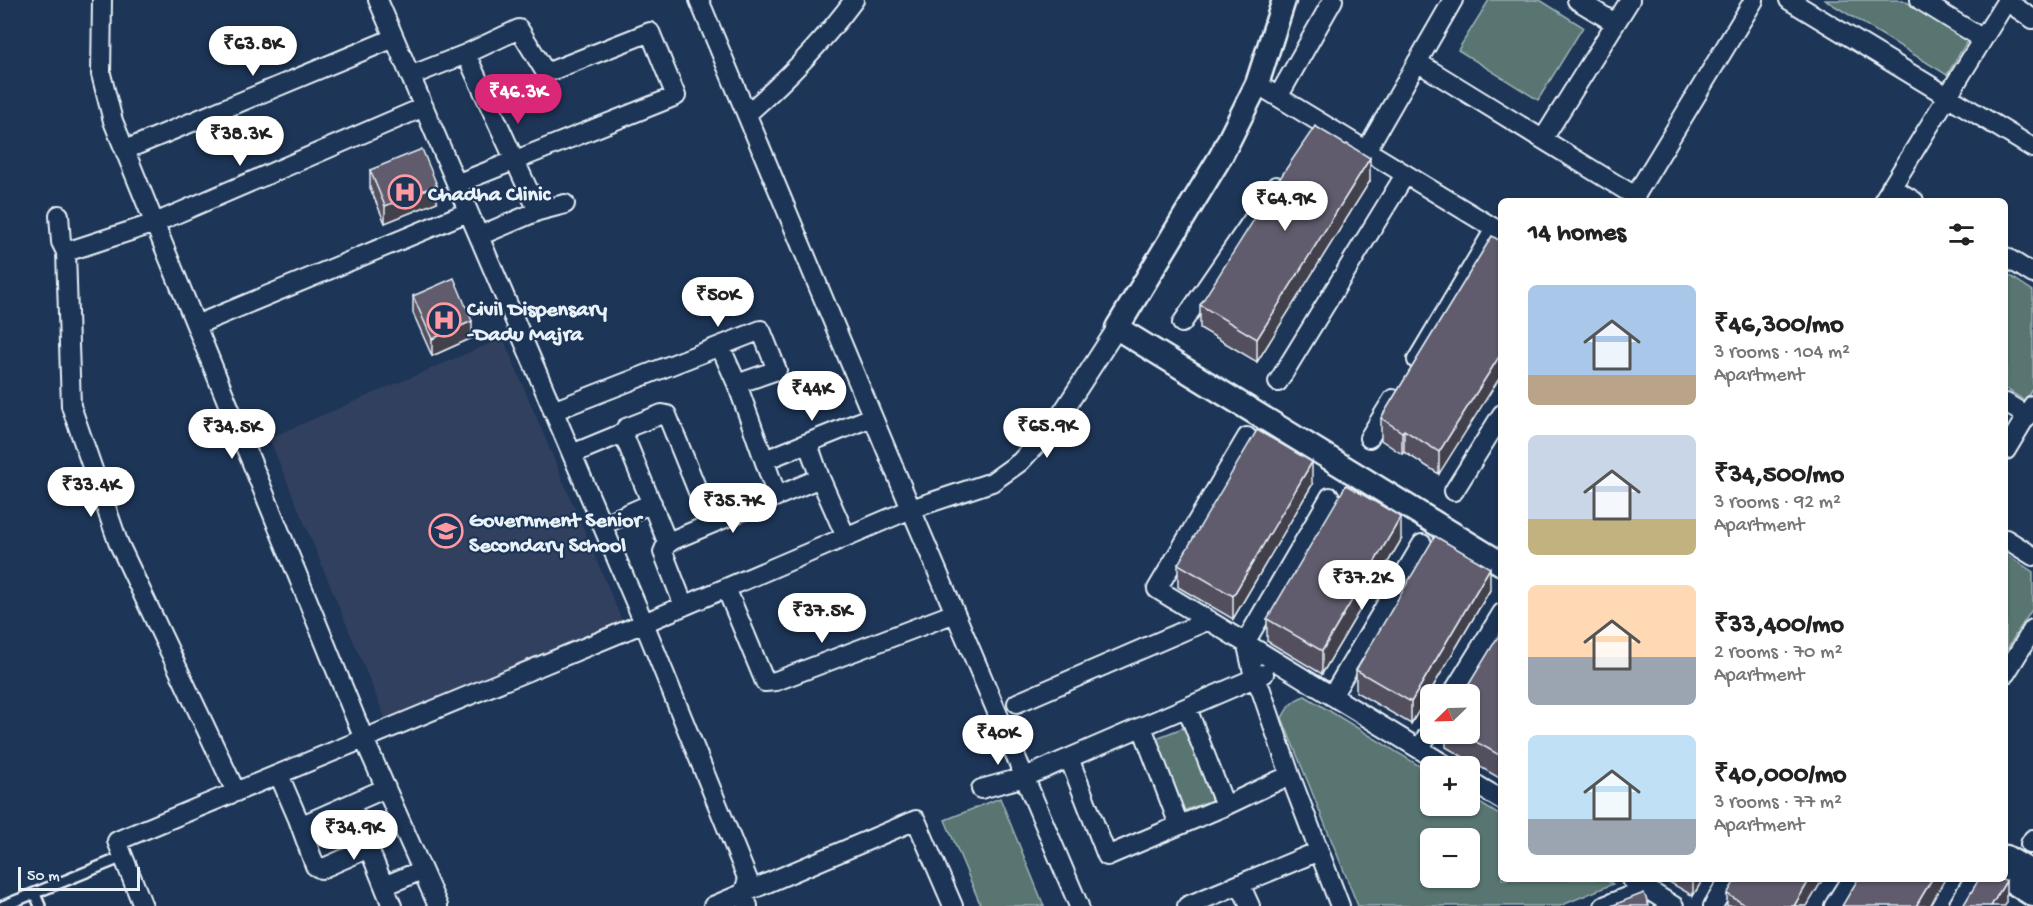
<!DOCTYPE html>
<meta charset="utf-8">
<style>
body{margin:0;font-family:"Gochi Hand",sans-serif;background:#f6f6f6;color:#222;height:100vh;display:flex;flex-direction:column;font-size:22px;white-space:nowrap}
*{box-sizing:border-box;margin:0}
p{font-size:20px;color:#767676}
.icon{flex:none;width:33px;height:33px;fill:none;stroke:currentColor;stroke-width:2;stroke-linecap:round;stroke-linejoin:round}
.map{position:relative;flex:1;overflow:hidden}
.sheet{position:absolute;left:1498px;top:198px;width:510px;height:684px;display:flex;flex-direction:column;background:#fff;border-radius:9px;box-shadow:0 2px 4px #0004}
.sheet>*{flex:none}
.needle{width:39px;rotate:247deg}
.fabs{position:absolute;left:1420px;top:684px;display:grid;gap:12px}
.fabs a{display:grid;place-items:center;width:60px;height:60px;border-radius:9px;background:#fff;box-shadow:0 2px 4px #0004;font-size:30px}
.scale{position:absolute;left:18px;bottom:15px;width:122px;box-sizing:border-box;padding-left:6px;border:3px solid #e8f1f8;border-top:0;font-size:16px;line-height:21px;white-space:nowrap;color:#e8f1f8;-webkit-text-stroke:4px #1d3557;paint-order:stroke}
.price{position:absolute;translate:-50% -51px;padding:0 14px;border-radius:21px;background:#fff;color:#222;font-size:20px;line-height:39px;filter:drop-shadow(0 2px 3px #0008)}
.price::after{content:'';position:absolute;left:50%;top:36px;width:18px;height:14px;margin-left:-9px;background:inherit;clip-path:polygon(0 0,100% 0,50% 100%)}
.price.current{background:#db2777;color:#fff}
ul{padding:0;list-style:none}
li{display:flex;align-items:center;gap:18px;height:150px;padding:0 30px}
li span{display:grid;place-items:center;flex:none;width:168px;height:120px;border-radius:9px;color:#555}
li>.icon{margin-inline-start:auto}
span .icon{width:72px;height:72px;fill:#fffc;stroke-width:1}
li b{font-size:26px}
h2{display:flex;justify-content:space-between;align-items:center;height:72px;padding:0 30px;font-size:26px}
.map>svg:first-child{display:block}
</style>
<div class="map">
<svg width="2033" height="906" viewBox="0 0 2033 906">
<rect width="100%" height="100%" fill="#1d3557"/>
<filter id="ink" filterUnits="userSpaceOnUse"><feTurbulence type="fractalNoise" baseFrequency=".0167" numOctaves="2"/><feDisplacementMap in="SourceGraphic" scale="12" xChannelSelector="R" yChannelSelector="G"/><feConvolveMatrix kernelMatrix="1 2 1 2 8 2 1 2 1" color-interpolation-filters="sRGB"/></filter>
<g filter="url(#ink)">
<path fill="#31415e" d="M503 338 623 623 387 722 269 438Z"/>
<path fill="#587572" stroke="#a0b3b5" stroke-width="1.5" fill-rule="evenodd" d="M1489 0H1540L1583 27 1538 100 1458 50Z
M1825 0H1903L1968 40 1947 75Z
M2006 273 2033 291V387L2025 401 2006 389Z
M2006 554 2033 572V608L2006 650Z
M1305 696 1431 773V806H1470V797L1501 816 1502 879H1604L1613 884 1560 906H1358L1282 718C1288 706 1293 700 1305 696ZM1470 838V878H1431V838Z
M1185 727 1215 799 1183 811 1154 739Z
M1000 798 1044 906H981L945 820Z"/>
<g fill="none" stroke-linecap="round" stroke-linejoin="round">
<g stroke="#e8f1f8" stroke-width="14">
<path id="service" d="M35 894 40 906
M3 906 123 857"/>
</g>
<g stroke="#e8f1f8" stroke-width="22">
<path id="minor" d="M102 0 101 74 113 121 364 739 438 906
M378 0 644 623 748 880 743 893 748 906
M699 0 911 509 1079 906
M1577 0 1615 23
M1789 0 2033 148
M1920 0 1983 39
M2006 1 2033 19
M466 54 538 211
M1417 62 1635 196
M410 76 466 54 519 29 546 73 650 32 676 96 456 184
M1257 84 1502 233
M1278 97 1333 0
M747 114C786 80 823 42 854 0
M1543 139 1630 0
M125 150 394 38
M1366 151 1453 0
M1891 187 1914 201
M1632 201 1754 0
M1883 201 2007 0
M59 215 61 242 66 252 71 406 118 542 236 792
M479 236 538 211 565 204
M66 252 155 223 424 107
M2006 257 2033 274
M1182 323 1276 186
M196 325 468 212
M720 346 737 384 777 496
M1417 360 1495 229
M1278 382 1405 175
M2006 403 2027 416
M553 411 761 330 777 370 737 384
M1247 437 1157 589C1254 648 1351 707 1447 766
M1369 438 1393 399
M808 444 820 478 846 537
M2006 450 2033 405
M572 454 623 433
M765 460 872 417
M1454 491 1502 414
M1330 497 1246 641 1254 677 1261 690 1290 775 1340 906
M602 525 652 503
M2006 539 2033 556
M668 544 623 433 626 428 662 414 667 415 711 524
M726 588 765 682 776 681 955 613
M684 606 663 552 666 545 673 540 820 478
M2006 673 2033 629
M1452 694 1502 613
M1332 696 1422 544
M1017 703 1209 620
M1187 708 1225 806
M1142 727 1179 825
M1419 749 1431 730
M1069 758 1107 856 1225 806 1290 775
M279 775 298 819 304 823 309 822 386 788
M1470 781 1502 800
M981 789 1025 777 1264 674
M351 804 392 906
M298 819 315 866 321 869 369 848
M2030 844 2033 839
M1631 879 1674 906
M1240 884 1250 906
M384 886 422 870
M143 906 117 841 644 623 911 509 992 482 1020 462 1055 424 1117 328
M713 906 916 820 953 906
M1187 906 1319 851
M1604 906 1646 889
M1713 906 1729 879
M1834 906 1851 879
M1958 906 1971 884"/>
</g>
<g stroke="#e8f1f8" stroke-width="27">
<path id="tertiary" d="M1284 0 1257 84 1221 156 1117 328 1502 564
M2006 857 2033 873
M2006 878 2033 895"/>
</g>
<use href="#service" stroke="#1d3557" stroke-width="9"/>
<use href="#minor" stroke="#1d3557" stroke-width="18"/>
<use href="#tertiary" stroke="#1d3557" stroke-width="22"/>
</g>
<path fill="#534f5e" stroke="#e8f1f8" stroke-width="1.5" d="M1346 145 1370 181 1257 362 1200 328V305Z
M370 170 437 202 385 223 370 188Z
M1492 236 1439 474 1404 452 1402 454 1381 440V418Z
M413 296 472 338 432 356 413 313Z
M1312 485 1233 619 1178 587V564Z
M1401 540 1322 674 1267 641V619Z
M1490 590 1411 724 1356 692V670Z
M1502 630 1501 779 1446 747V734H1470Z
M1664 879H1703L1693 896Z
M1727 894 1807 906H1727Z"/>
<path fill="#43404c" stroke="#e8f1f8" stroke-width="1.5" d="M1370 158V181L1257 362V339Z
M437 185V202L385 223V206Z
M472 321V338L432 356V339Z
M1502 352V374L1439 474V452Z
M1404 430V452L1402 454V432Z
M1312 462V485L1233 619V596Z
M1401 517V540L1322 674V651Z
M1490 568V590L1411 724V702Z
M1693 879H1703L1693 896Z
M1810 879H1823L1807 906H1794Z
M1932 879H1945L1930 906H1916Z
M2006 881V903L2005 906H1991Z"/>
<path fill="#605c6d" stroke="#e8f1f8" stroke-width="1.5" d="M1315 126 1346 145 1347 144 1370 158 1257 339 1200 305 1286 169Z
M422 149 437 185 385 206 370 170Z
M1492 236 1502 242V352L1439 452 1404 430 1402 432 1381 418Z
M454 278 472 321 432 339 413 296Z
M1257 430 1312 462 1233 596 1178 564Z
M1346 485 1401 517 1322 651 1267 619Z
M1435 536 1490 568 1411 702 1356 670Z
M1502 630V756H1501L1462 734H1470V694H1463Z
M1736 879H1810L1794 906H1747L1727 894Z
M1858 879H1932L1916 906H1842Z
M1979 879H2003L2006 881 1991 906H1963Z
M1644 893 1649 906H1611Z"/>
</g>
<defs>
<g id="hospital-ring" transform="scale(1.725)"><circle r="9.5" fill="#1d3557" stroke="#ff9aa2" stroke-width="1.5"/><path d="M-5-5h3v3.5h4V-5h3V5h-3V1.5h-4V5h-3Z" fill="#ff9aa2"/></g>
<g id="school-ring" transform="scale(1.725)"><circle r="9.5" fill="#1d3557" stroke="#ff9aa2" stroke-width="1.5"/><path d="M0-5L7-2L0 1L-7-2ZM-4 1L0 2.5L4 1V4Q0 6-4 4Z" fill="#ff9aa2"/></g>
</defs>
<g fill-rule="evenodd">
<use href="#hospital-ring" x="405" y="192"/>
<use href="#hospital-ring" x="444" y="320"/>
<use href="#school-ring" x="446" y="531"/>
</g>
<g text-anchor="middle" stroke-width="4.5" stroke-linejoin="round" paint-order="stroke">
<g font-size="22" font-weight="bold" fill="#e8f1f8" stroke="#1d3557" text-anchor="start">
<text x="428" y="200">Chadha Clinic</text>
<text x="467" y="315">Civil Dispensary<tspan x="467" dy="25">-Dadu Majra</tspan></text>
<text x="469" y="526">Government Senior<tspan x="469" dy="25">Secondary School</tspan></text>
</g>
</g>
</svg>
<div class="fabs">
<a><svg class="needle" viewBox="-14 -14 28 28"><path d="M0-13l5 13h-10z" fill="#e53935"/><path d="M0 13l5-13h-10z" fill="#767676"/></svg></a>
<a>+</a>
<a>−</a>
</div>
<div class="scale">50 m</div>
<b class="price" style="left:253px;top:77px">₹63.8K</b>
<b class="price current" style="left:518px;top:125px">₹46.3K</b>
<b class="price" style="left:240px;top:167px">₹38.3K</b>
<b class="price" style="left:1285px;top:232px">₹64.9K</b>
<b class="price" style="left:718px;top:328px">₹50K</b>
<b class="price" style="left:812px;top:422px">₹44K</b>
<b class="price" style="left:1047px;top:459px">₹65.9K</b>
<b class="price" style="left:232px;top:460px">₹34.5K</b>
<b class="price" style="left:91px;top:518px">₹33.4K</b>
<b class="price" style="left:733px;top:534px">₹35.7K</b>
<b class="price" style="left:1362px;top:611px">₹37.2K</b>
<b class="price" style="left:822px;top:644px">₹37.5K</b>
<b class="price" style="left:998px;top:766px">₹40K</b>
<b class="price" style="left:354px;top:861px">₹34.9K</b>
<section class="sheet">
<h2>14 homes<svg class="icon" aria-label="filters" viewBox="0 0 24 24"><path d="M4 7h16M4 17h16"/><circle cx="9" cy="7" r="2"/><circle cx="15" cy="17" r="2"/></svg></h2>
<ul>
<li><span style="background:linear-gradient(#a9c7e8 75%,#b9a48a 0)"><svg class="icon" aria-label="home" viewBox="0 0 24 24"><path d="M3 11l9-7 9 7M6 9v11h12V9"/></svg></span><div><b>₹46,300/mo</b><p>3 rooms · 104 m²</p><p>Apartment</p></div></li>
<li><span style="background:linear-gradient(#c9d6e8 70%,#c2b280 0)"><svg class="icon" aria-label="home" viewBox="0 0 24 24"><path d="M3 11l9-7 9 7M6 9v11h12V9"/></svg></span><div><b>₹34,500/mo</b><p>3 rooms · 92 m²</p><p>Apartment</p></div></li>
<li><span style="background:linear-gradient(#ffd9b3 60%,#9aa5b1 0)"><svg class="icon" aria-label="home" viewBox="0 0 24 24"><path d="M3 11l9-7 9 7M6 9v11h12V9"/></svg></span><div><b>₹33,400/mo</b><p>2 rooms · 70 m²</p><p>Apartment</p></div></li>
<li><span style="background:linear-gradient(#bfe0f5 70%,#9aa5b1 0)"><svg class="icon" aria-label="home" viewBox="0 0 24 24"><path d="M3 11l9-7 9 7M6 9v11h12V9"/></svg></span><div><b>₹40,000/mo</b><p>3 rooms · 77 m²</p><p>Apartment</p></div></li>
</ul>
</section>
</div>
